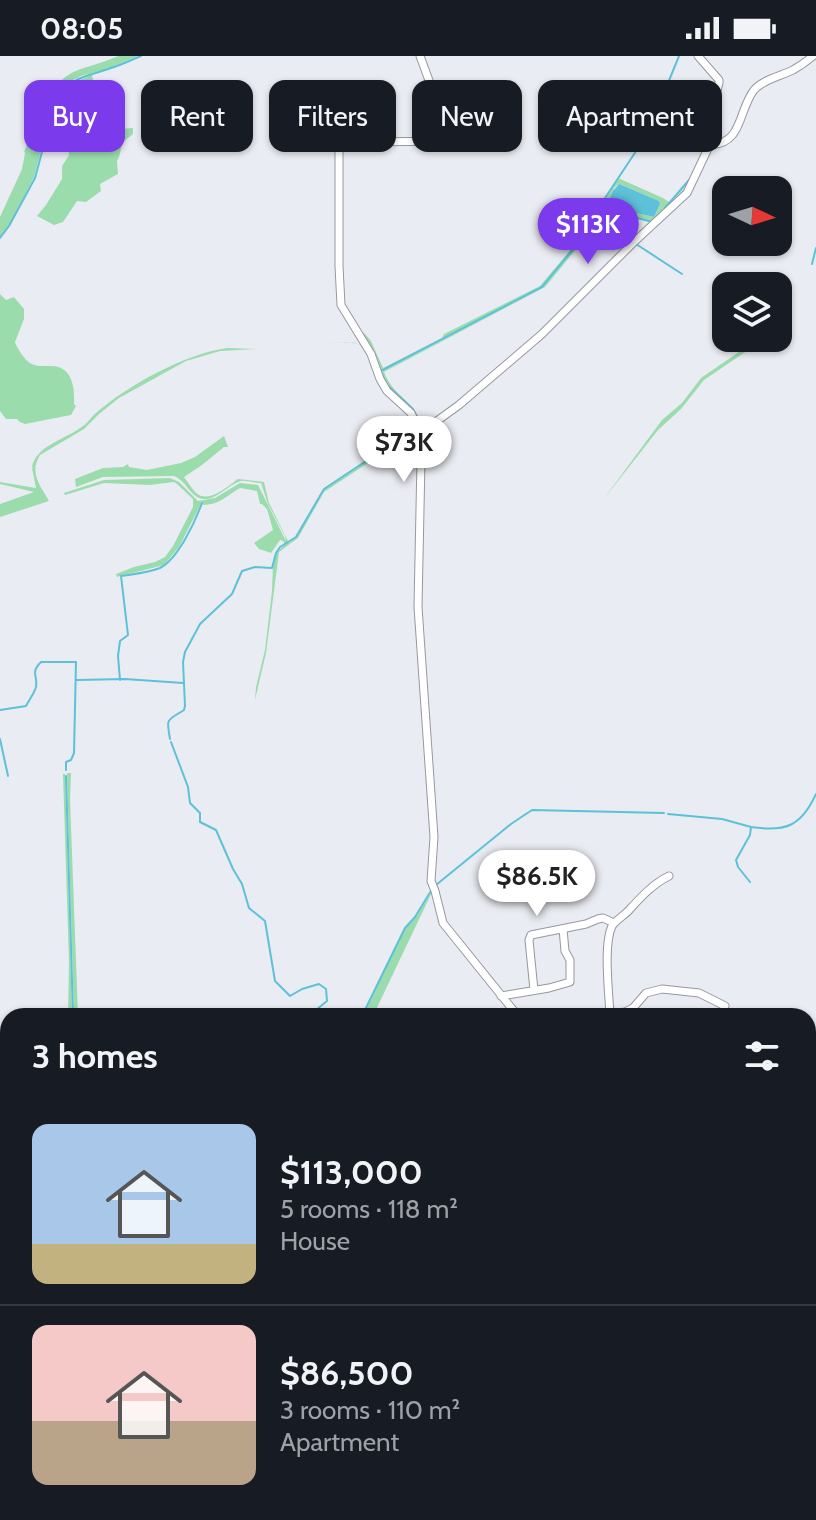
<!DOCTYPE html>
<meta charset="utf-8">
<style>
body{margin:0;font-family:Cabin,sans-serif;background:#20242c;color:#f1f3f6;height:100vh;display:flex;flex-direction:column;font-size:30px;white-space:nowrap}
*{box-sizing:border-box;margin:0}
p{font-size:26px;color:#9ea1a6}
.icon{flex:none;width:44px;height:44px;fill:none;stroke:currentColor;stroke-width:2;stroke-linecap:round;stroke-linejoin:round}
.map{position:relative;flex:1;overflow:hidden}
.side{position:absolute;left:0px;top:952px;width:816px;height:512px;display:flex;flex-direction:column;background:#171b24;border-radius:24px 24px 0 0;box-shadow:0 2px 6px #0004}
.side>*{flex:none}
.banner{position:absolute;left:24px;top:24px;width:768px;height:72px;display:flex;gap:16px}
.needle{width:52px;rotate:94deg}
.buttons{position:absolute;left:712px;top:120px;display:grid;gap:16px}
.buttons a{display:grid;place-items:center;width:80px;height:80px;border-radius:16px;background:#171b24;box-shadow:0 2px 6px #0004;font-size:40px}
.price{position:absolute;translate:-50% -68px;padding:0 18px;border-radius:28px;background:#fff;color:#222;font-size:26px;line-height:52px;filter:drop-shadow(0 2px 4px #0008)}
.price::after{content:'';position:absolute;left:50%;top:48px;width:24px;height:18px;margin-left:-12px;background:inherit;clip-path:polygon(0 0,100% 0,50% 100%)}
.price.current{background:#7c3aed;color:#fff}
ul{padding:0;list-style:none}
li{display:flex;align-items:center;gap:24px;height:200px;padding:0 32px}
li+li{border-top:2px solid #363941}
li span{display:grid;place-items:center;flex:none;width:224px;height:160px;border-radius:16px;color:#555}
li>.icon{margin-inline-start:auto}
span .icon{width:96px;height:96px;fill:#fffc;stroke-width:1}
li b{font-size:34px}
h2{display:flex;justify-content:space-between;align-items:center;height:96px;padding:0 32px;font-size:34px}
.pill{padding:0 28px;border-radius:16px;background:#171b24;box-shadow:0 2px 6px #0004;font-size:28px;line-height:72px}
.pill.current{background:#7c3aed;color:#fff}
.status{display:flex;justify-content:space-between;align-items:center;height:56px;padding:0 40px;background:#171b24;direction:ltr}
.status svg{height:22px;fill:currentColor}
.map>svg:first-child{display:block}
</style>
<div class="status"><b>08:05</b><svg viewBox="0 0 49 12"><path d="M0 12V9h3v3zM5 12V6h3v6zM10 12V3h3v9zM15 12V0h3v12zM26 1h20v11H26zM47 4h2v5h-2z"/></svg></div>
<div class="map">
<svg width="816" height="1464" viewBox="0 0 816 1464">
<rect width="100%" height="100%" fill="#eaecf3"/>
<path fill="#9bdcad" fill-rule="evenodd" d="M118 0H138L107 13 81 20 71 25 55 43 34 121 9 170 0 181V161L22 113 25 97 24 96 35 67 38 54 24 45 45 49C64 8 83 16 118 0Z
M92 19 93 24H103L107 38 96 49 107 74 133 72V78C129 82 125 83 123 87 120 93 121 99 117 105L118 118 100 128 101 135 86 146 77 145 63 166 54 169 37 160 46 149 62 123V110L69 99 67 84 62 72 66 38 64 35 73 27Z
M706 93 684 137 542 277 459 348 430 370 424 373 419 372 411 355 400 345 411 358 418 374 324 436 298 482 279 496 266 597 255 644 256 631 265 594 272 535 273 508 276 497 285 488 283 485 280 484 271 497 259 493 254 487 273 474 267 453 262 448H260L257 435 240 432C226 440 219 449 203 449L202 446 179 491 164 509 117 521 116 518 134 511 155 506 165 501 173 490 193 451V443L176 427 173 426 150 429 104 427 65 439 64 437 104 424 170 422 179 426 198 445 215 442 240 427 258 429 286 485 285 480 268 448 261 427C255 427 246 424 241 425 228 428 214 448 199 442 189 438 186 425 174 420L103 421 76 431 75 423 103 412 123 411 128 408 129 411 147 414 181 407 195 401 224 380 228 391H224L202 409 184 421C188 426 192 433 196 437 209 448 228 430 238 423L264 426 269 447 289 487 296 481 325 433 415 373C409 347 390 348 380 329 373 318 372 295 360 289 351 284 336 287 327 287L348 286 363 289 369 298 382 330 397 345 399 344C378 324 382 319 370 295 363 282 353 270 345 257H349L359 274 364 277 371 285 383 312 442 282 444 278 540 230 603 155 604 157 541 231 381 315 370 292 382 319V316L542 232 584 181 605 158 611 154 587 180 545 231 384 316C394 342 414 343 423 371L428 370 460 346 525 290 653 166 611 153 605 156 603 147 618 122 663 142 669 146 657 163 687 129ZM619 128 659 145 660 148 654 161 614 152 607 148 615 131Z
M0 238 6 244 14 241 24 253V263L15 286C17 292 24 303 30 307 36 311 43 310 50 310 72 309 75 331 74 348L76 350 71 359 25 368 20 366 17 363H6L0 355Z
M759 282H766L704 324 681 353 658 374 603 444 662 364 682 347 701 322Z
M227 292 258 293 220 295 186 305 119 342 99 358 84 373 40 399C29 417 40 429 49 445L0 461V448L34 436 0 428V426L36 432 32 412H34L32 411C36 389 67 383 83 370 88 367 91 361 96 357 128 329 185 298 227 292Z
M67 717H71L70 743 78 960H74Z
M63 718H65L72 960H68L69 906Z
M433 834 373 960H363L405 872 416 861Z
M349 1456H470L471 1464H352Z"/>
<path fill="#5cc1d9" d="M619 128 659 145 660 148 654 161 614 152 607 148 613 135Z"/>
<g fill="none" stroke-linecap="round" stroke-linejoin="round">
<path stroke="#5cc1d9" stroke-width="2" d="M665 152 689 124
M604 157 602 148 605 142 660 59 668 37V27L679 0
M0 182 9 170 35 122 56 44C75 18 84 22 111 12 121 9 131 4 141 0
M636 188 682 218
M812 208 816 192
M381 315 542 231 583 181 609 154 652 166
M387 329 413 353 421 370
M423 388 424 377 426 376
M77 624 125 623 183 627
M120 624 118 600 120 585 128 579 121 520C133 518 148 517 160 512 178 503 195 466 202 447
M0 654 26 650C29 644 34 638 36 631 38 619 30 617 41 606H76L74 697 71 704 66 706V714
M0 683 8 720
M170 683C166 661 167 665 184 654L185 650 183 606 185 596 200 568 232 538 242 515 255 511 272 512 276 497 280 491 296 481 324 433 414 373
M171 686 188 731 190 747 200 757V766L216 774 233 813 242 828 249 852 265 865 275 925 290 940 302 933 319 928 326 933 327 945 316 954 314 960
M66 720 73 960
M668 758 722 763 751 771 750 779 736 804 738 811 750 826
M751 771C785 776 801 771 816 738
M436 829 511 768 532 754 664 757
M362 960 405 872 415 861 431 835
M0 1045H8
M808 1310 816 1315
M808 1337 810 1344 816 1348
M0 1346H8"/>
<g stroke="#97989f" stroke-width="9">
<path id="minor" d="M420 0 434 38 451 72 468 83
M513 40C509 50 500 45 492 45 483 59 479 77 463 85L354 86 347 87 339 91V210L341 249 371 298 380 323 387 335 411 357 419 375 421 404 418 551 434 781 431 825 435 835 443 867 518 960
M711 89C743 87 738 55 754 34 762 24 781 20 793 14 800 10 807 5 813 0
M419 375 430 370 459 349 542 278 633 187 687 137 712 84 711 57 719 27V24L698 0
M534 934 529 884 531 879 586 868 598 863 603 862 614 867
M501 940 549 932 570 926V904L565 895 563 873
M610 959C609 937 603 889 612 870 616 864 625 859 630 853 642 840 653 828 669 820
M596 960 625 956 633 952 646 937 662 933 699 937 725 950
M808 1317C815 1324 810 1332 816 1340"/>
</g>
<use href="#minor" stroke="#fff" stroke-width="7"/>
</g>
</svg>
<div class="buttons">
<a><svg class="needle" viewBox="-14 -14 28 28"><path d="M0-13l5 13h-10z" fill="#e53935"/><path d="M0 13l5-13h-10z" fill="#9ea1a6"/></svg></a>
<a><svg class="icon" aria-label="layers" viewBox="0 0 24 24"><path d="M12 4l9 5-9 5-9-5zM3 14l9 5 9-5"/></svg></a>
</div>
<b class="price current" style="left:588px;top:210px">$113K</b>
<b class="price" style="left:404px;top:428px">$73K</b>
<b class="price" style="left:537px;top:862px">$86.5K</b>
<div class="banner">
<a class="pill current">Buy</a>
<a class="pill">Rent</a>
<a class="pill">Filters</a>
<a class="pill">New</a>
<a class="pill">Apartment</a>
</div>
<section class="side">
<h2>3 homes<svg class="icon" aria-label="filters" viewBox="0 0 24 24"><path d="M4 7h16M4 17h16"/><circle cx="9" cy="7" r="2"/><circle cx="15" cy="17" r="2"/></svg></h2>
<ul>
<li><span style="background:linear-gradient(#a9c7e8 75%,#c2b280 0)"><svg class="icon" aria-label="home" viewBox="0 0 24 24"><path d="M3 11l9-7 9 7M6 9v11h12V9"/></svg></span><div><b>$113,000</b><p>5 rooms · 118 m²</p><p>House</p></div></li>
<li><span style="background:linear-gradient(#f6c9c9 60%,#b9a48a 0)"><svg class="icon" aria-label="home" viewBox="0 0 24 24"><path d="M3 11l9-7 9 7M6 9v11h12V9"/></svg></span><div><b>$86,500</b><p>3 rooms · 110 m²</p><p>Apartment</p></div></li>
</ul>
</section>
</div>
